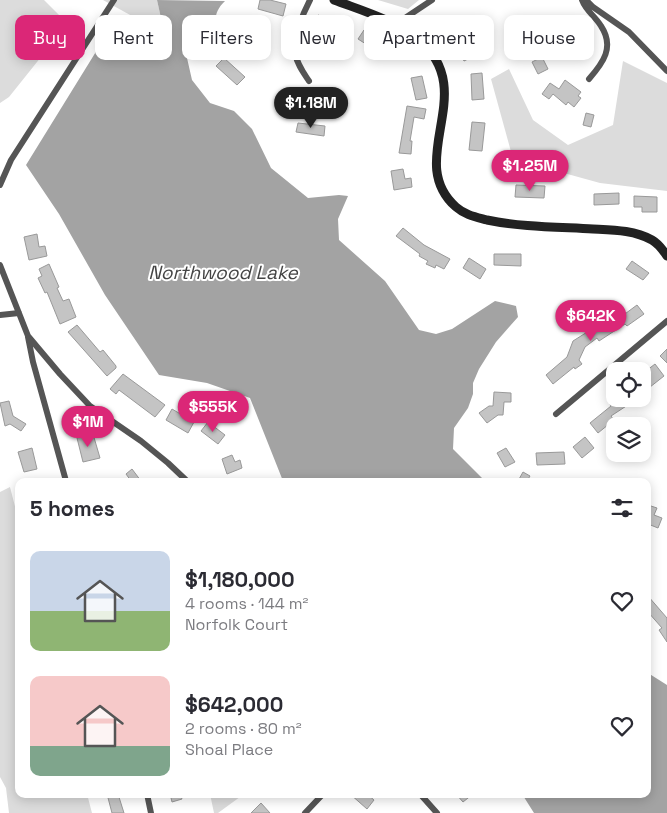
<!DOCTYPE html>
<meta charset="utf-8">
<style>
body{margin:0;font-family:"Space Grotesk",sans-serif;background:#f7f7f7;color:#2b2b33;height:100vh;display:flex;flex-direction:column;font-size:19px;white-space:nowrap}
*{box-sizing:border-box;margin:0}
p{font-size:16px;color:#7c7c81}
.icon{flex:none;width:28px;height:28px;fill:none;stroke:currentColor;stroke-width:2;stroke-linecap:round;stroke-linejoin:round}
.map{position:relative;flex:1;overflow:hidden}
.panel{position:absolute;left:15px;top:478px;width:636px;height:320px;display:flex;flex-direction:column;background:#fff;border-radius:10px;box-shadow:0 2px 12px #0003}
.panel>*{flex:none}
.top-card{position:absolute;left:15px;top:15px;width:638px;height:45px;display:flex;gap:10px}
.tools{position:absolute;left:606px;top:362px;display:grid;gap:10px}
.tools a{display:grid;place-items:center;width:45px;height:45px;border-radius:10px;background:#fff;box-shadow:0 2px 12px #0003;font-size:25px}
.price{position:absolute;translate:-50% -42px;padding:0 11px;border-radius:18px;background:#db2777;color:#fff;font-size:16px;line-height:32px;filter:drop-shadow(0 1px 2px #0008)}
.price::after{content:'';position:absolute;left:50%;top:30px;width:15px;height:11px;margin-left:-8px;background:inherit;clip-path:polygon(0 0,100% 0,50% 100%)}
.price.active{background:#222;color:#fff}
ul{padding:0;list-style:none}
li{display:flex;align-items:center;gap:15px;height:125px;padding:0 15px}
li span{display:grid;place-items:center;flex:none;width:140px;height:100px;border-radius:10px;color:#555}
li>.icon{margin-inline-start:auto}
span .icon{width:60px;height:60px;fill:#fffc;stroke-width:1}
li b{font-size:21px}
h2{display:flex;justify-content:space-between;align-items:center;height:60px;padding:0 15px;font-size:21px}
.pill{padding:0 18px;border-radius:10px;background:#fff;box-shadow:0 2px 12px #0003;font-size:18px;line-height:45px}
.pill.active{background:#db2777;color:#fff}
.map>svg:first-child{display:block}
</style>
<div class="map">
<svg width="667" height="813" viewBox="0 0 667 813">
<rect width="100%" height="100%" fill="#fff"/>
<path fill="#dcdcdc" d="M0 0H44L65 21 57 59 41 57 9 97 0 103Z
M103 0H157L161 18 150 26Z
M378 0H419L408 9Z
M623 61 667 83V191L600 183 513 159 491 79 509 69 533 120 568 145 613 125Z
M10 487 19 522V794H87L92 813H9L6 788 0 777V492Z
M210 794H244L218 813H214Z"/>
<path fill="#a3a3a3" d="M157 0 225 1C211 14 217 25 213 41L192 42 187 58 192 80 210 103 234 111 252 129 271 168 308 198 339 195 348 196 338 219 339 240 385 281 419 330 436 334 452 329 495 301 516 306 518 317 496 342 479 369 473 383V394L468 408 454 428 453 449 485 481H283L250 398 207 383 159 375 105 295 59 214 26 165 110 29 122 23 138 20 150 26 161 18Z
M648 673 667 685V813H534L522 794H648Z"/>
<path fill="#c4c4c4" stroke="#999" d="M260 0H270L286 4 283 16 258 9Z
M318 15 345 24 341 34 314 26Z
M364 30 386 43 380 53 358 39Z
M463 32 470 45 475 42 478 48 473 51 476 55 464 61 452 37Z
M542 57 548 69 538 74 532 62Z
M224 58 245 77 237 85 216 66Z
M482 73 484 99 472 100 471 74Z
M422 76 427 98 416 100 411 78Z
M565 80 581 92 578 96 581 98 574 107 568 102 566 105 553 94 549 99 542 94 550 83 559 89Z
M407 106 426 109 424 119 414 117 410 141H412L411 154 399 153Z
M586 113 594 115 591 127 583 125Z
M472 122 485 123 482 151 469 150Z
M298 123 325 126 324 136 296 132Z
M403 169 405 179 411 178 412 187 394 190 391 171Z
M516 185 545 186 544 198 515 197Z
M619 193V204L594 205V194Z
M634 196 657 197V212H642V207H634Z
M403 228 424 245 450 259 444 269 436 265 435 268 426 264 428 261 419 256 420 254 396 236Z
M37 234 39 247 45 246 47 256 29 260 24 237Z
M494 254H521V266L494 265Z
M469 258 486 269 480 279 463 268Z
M632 261 649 273 643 280 626 269Z
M49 264 59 287 57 288 63 301 69 299 76 317 60 324 47 292 45 293 38 278 42 276 39 269Z
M637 305 644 314 627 326 625 324 599 341 597 338 585 347 579 360 582 364 575 369 574 367 553 384 546 375 567 357 573 341 611 317 614 322Z
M77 325 100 352 103 350 116 366V368L107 376 68 332Z
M667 349V363L660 356Z
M655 364 664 376 645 391 642 388V374Z
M123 374 165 405 155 417 119 390 116 394 110 389Z
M494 392 511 393V402H504L503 415H498L487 423 479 413 489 406H493Z
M614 399H637L611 416 614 420 598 433 590 423 611 406 609 402Z
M9 401 13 416 26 424 21 431 10 424 5 426 0 403Z
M172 409 194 422 188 433 166 420Z
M208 422 225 435 218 444 201 431Z
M93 434 100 458 83 462 77 438Z
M585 437 594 448 582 458 573 447Z
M32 448 37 469 24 472 18 452Z
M506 448 515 462 505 467 497 453Z
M564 452 565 464 537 465 536 453Z
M232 455 235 462 240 460 242 468 227 474 222 459Z
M132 469 141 481H131L126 474Z
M523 472 530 476 527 481H518Z
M648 505 657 508 654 515 662 518 658 528 648 524Z
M648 596 667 618V642L659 630 662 628 648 612Z
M107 794H118L124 813H112Z
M170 794H180L182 799 172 802Z
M350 794H367L374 800 367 809Z
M456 794H473L463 802Z
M261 803 270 813H251Z"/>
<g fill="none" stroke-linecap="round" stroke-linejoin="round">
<path stroke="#555" stroke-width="6" d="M582 0C586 11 595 16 601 26 615 47 603 63 589 79
M586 0 593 7 629 32 667 71
M396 24 432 0
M309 81C303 72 297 64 295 53 293 38 303 13 310 0
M0 185 11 160 114 0
M0 265 28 336 60 374 90 406 141 441 168 463 187 481
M0 315 19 313
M28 337 33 362 66 481
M556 414 667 321
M147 794 151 813
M420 794 437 813
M305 813 323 794"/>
<path stroke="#222" stroke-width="9" d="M334 0C363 11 395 20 419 40 481 92 403 160 456 207 465 215 476 217 487 220 521 227 558 227 593 229 613 230 634 230 652 240 659 244 663 250 667 256"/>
</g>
<g text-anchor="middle" stroke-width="4" stroke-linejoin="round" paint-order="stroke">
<g font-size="19" font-style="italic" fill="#444" stroke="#fff">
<text x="223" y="279">Northwood Lake</text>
</g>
</g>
</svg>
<div class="tools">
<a><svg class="icon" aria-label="locate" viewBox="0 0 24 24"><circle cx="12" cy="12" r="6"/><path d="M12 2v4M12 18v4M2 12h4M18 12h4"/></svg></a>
<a><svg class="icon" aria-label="layers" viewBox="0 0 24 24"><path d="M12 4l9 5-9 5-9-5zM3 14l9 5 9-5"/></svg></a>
</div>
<b class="price active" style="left:311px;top:129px">$1.18M</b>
<b class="price" style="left:530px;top:192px">$1.25M</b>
<b class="price" style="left:591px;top:342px">$642K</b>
<b class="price" style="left:213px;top:433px">$555K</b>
<b class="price" style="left:88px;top:448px">$1M</b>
<div class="top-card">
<a class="pill active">Buy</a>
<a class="pill">Rent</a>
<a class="pill">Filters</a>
<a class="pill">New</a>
<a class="pill">Apartment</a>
<a class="pill">House</a>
</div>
<section class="panel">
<h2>5 homes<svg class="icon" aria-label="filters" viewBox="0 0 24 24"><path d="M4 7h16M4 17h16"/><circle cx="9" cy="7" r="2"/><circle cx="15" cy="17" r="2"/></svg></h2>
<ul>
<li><span style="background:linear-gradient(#c9d6e8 60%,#8fb573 0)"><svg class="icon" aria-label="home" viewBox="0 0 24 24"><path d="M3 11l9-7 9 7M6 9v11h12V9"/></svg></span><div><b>$1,180,000</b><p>4 rooms · 144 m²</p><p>Norfolk Court</p></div><svg class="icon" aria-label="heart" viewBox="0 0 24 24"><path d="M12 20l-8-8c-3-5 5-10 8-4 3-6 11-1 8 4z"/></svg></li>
<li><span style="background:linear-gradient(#f6c9c9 70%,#7fa58c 0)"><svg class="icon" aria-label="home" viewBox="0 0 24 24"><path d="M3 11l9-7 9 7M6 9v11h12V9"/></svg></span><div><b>$642,000</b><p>2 rooms · 80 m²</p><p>Shoal Place</p></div><svg class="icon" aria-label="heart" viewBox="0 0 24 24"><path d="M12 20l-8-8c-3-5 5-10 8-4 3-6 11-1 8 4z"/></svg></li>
</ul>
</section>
</div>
